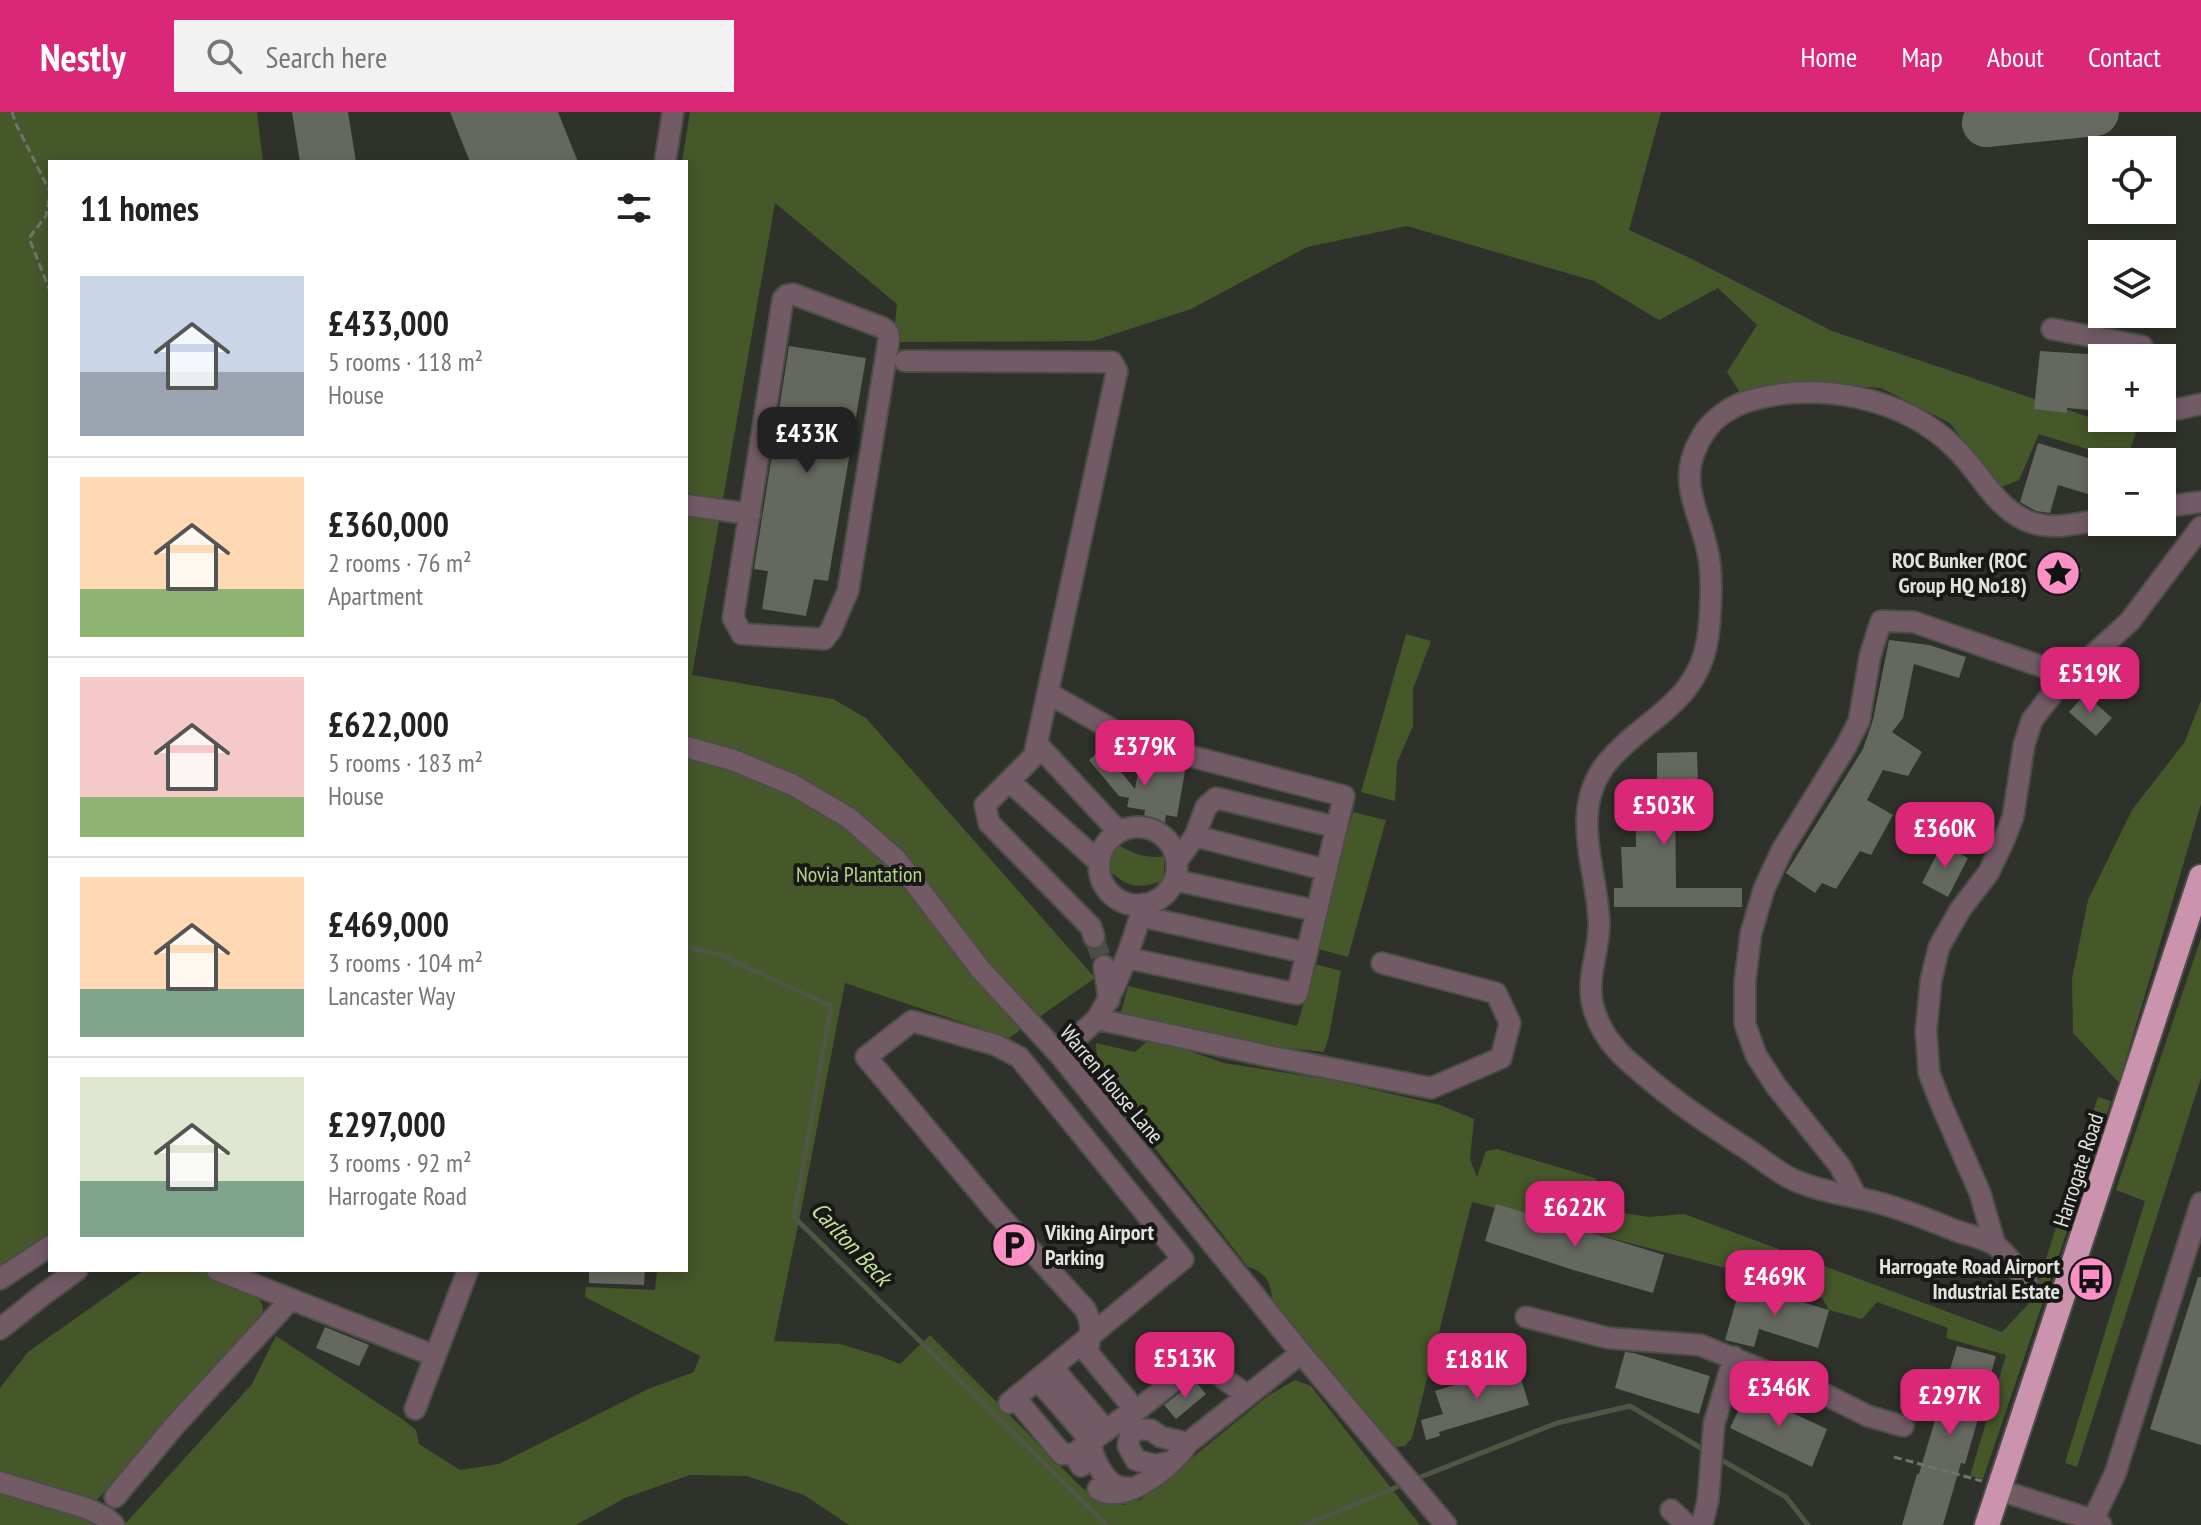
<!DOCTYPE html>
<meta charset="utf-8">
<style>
body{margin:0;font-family:"PT Sans Narrow",sans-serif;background:#f2f2f2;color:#222;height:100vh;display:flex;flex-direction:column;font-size:30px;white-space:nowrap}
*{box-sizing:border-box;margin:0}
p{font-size:26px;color:#767676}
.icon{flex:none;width:44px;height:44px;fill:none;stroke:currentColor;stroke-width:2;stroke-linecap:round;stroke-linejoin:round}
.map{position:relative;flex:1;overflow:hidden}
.details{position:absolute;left:48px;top:48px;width:640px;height:1112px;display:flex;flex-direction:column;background:#fff;border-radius:0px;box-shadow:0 4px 12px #0003}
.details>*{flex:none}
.buttons{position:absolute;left:2088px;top:24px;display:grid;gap:16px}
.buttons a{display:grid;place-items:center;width:88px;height:88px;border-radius:0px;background:#fff;box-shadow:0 4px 12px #0003;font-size:40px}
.price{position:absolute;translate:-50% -68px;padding:0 18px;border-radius:16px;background:#db2777;color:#fff;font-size:26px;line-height:52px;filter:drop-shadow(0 2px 4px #0008)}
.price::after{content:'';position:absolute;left:50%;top:48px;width:24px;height:18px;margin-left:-12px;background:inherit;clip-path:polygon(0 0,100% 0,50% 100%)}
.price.selected{background:#222;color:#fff}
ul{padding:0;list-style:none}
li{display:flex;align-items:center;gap:24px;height:200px;padding:0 32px}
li+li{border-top:2px solid #e0e0e0}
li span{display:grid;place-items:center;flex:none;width:224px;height:160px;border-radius:0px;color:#555}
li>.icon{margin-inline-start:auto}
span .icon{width:96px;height:96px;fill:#fffc;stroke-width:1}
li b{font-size:34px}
h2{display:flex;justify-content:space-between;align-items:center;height:96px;padding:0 32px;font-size:34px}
header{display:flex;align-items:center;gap:48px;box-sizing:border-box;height:112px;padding:0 40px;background:#db2777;color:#fff}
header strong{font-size:38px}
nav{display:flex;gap:44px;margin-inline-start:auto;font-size:28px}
.search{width:560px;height:72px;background:#f2f2f2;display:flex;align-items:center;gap:20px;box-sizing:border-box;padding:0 28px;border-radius:0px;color:#767676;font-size:30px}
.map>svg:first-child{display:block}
</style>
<header>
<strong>Nestly</strong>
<div class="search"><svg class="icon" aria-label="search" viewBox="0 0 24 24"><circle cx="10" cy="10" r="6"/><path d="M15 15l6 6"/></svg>Search here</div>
<nav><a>Home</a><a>Map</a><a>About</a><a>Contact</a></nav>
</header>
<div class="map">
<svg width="2201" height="1413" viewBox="0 0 2201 1413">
<rect width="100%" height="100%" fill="#2f322a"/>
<path fill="#46572a" d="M0 0H257L263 50H50V1125L0 1155Z
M690 0H1661L1629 118 1688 145 1832 219 2136 321 2126 349 2039 322 2019 368 1999 376 1950 311 1881 276 1796 270 1742 284 1727 260 1757 213 1718 176 1659 208 1594 169 1407 114 1307 135 1191 197 1093 229 893 230 897 192 775 91 692 563 833 587 866 606 1095 866 1009 926 845 871 802 1094 774 1229 840 1232 880 1244 900 1252 930 1223 1082 1376 1108 1390 1125 1393 1133 1385 1139 1389 1269 1283 1295 1268 1311 1274 1420 1413H849L804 1383 747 1364 690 1363 625 1386 576 1413H124L252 1272 276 1224 402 1307 416 1318 419 1332 460 1358 499 1352 648 1277 694 1260 700 1244 585 1185 586 1175 655 1178 657 1158H686V50H682Z
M1406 522 1431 529 1413 577V614L1397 651 1395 689 1361 680Z
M2201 589V692L2119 971 2073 921 2072 867 2088 788 2132 698 2184 631Z
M1353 700 1386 708 1348 845 1315 836Z
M1114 730C1128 740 1147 748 1165 744L1163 769C1140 776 1129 777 1111 760L1109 735Z
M2201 826V966L2077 1355 2065 1351 2145 1089 2116 1078Z
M1315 852 1341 859 1329 924 1324 940 1252 932 1120 904 1128 874 1297 914Z
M1151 926 1224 951 1332 968 1440 993 1474 1007 1470 1047 1477 1065 1486 1039 1497 1037 1595 1066 1618 1100 1649 1105 1684 1102 2002 1220 2033 1187 2098 985 2111 989 1983 1367 1970 1364 2006 1243 1946 1226 1948 1216 1877 1190 1862 1207 1829 1198 1822 1186H1806L1805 1191 1739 1158 1725 1156 1472 1090 1412 1326 1405 1334 1395 1335 1273 1190C1270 1171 1268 1161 1248 1155L1097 962 1096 931 1135 940Z
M144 1158H210L258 1183 263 1196 262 1208 186 1301H172L96 1389 121 1413H0V1276L28 1240Z"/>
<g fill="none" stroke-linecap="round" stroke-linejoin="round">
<path stroke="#4f5644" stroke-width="5" d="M686 835 721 843 831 894 794 1105 1107 1413
M1718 1346 1786 1385 1808 1413
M1413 1368 1557 1311 1630 1294 1706 1339
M1305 1413 1404 1372"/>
<path stroke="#666a62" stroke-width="48" d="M1986 11 2095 0"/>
</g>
<path fill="#64685f" d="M292 0H348L356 50H300Z
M450 0H558L578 50H470Z
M789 234 866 246 828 469 814 467 806 504 762 497 768 459 754 457Z
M2040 239 2102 243V299L2067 296V301L2034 297Z
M2038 331 2098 349 2088 382 2058 373 2050 401 2036 399 2020 390Z
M2057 448 2082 457 2076 476 2039 463 2044 449 2055 453Z
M1889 528 1929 533 1966 545 1959 566 1914 552 1903 606 1892 620 1922 640 1908 664 1883 658 1867 688 1893 703 1871 743 1860 739 1836 777 1822 771 1815 781 1786 761 1863 637 1873 608Z
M2085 582 2112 606 2096 624 2069 600Z
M1102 637 1135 677 1140 650 1185 659 1177 705 1166 703 1164 715 1143 711 1145 698 1127 695 1129 686 1119 684 1089 648Z
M1697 640 1698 676 1675 677 1676 776H1742V795H1614V776H1623L1621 735H1636L1635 685H1657V641Z
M1942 732 1968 746 1948 785 1922 771Z
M1496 1092 1664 1143 1653 1181 1570 1157 1485 1129Z
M589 1158H645L644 1173 589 1171Z
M2198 1165H2201V1333L2150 1317Z
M1741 1172 1829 1198 1818 1236 1759 1217 1754 1235 1725 1228Z
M325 1215 369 1233 359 1254 316 1236Z
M1957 1234 1996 1244 1965 1352 1961 1351 1943 1413H1902L1917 1362H1919Z
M1625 1240 1634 1241 1710 1264 1699 1302 1615 1276Z
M1517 1254 1529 1293 1439 1320 1440 1324 1426 1328 1421 1308 1443 1302 1435 1279Z
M1195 1269 1206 1282 1176 1307 1164 1293Z
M1747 1280 1827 1317 1812 1355 1730 1316Z"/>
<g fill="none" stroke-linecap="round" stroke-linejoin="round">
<path stroke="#4a4d45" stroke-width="20" stroke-dasharray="20 10" stroke-linecap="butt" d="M1094 825 1104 854"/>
<g stroke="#4b4e47" stroke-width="24">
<path id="minor" d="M665 50 673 0
M793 182 881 215 887 219 889 226 848 479 831 518 824 527 742 522 733 506 783 187 787 183Z
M2052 217 2142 234V246
M905 249 1112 250 1117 259 1034 644 985 693 989 711 1091 815 1094 825
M2162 296 2178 297 2201 292
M686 393 750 402
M2162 395 2201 390
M1048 581 1132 629 1344 684 1297 882 1127 846
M1037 632 1119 720
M686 635 733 648 793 673 849 706 897 748 981 858 1059 942 1301 1241 1446 1413
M1009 669 1099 750
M1099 754a39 39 0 1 1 78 0a39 39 0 1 1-78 0Z
M1195 724 1326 758
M1177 749 1195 724 1206 695 1216 686 1336 715
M1174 768 1317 799
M1140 804 1307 841
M1104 854 1109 888
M1097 907C1119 871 1132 832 1144 792
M1059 942 1097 907 1268 944 1431 976 1501 946 1510 911 1496 881 1382 851
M1857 1086 1840 1054 1776 974 1756 943 1745 912V869L1751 821 1764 777 1782 738 1845 636 1859 609 1870 544 1881 509 1914 510 2069 564
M1995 1133 1980 1081 1941 992 1929 961 1926 919 1931 868 1939 835 1960 798 1989 760 2004 728 2013 705 2024 633 2032 608 2057 576 2130 509 2201 415
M217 1158 435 1244
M0 1167 50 1134
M2027 1169C2017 1158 2007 1141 1995 1133 1984 1126 1968 1123 1957 1119 1929 1108 1901 1096 1872 1089 1846 1083 1819 1079 1794 1068 1778 1061 1762 1047 1747 1037 1710 1013 1675 990 1642 961 1634 954 1625 947 1618 939 1605 925 1596 909 1592 890 1587 862 1600 837 1599 810 1597 757 1569 699 1606 652 1641 608 1696 593 1707 530 1711 507 1713 463 1708 441 1698 392 1673 366 1706 318 1715 306 1730 295 1745 290 1816 268 1903 284 1956 337 1979 359 1993 392 2023 407 2048 420 2076 412 2102 407
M1526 1205 1608 1226 1700 1233 1828 1284 1868 1304 1903 1314
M0 1217 44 1182 77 1158
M1053 1256 1105 1317
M1038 1268 1091 1329C1091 1344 1104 1370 1119 1375 1123 1376 1128 1376 1133 1376
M1015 1286 1062 1342H1074
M1009 1291 1183 1147 1019 945 996 933 912 909 866 945 997 1101 1085 1197C1094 1215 1089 1222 1088 1241L1136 1299 1195 1252 1208 1251 1224 1267 1247 1283
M415 1297 468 1158
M1170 1350 1155 1353 1136 1348 1128 1334 1130 1323 1136 1317 1151 1318 1161 1325 1188 1331
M1081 1354 1074 1342 1135 1297
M0 1370 86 1396 105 1405 114 1413
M1098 1377C1125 1394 1173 1354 1188 1331L1301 1241
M1999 1378 2093 1408 2101 1413
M115 1385 176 1312 291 1187
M1671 1398 1687 1413
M1702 1413 1708 1388 1714 1312 1734 1245
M2087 1413 2093 1408 2115 1362 2201 1091"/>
</g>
<g stroke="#4b4e47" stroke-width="28">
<path id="highway" d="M1987 1413 2201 765"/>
</g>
<path stroke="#71746d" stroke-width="3" stroke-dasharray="8 4" stroke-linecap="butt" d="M12 0 16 12 50 80 46 104 29 126 50 179
M1894 1345 1982 1369"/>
<use href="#minor" stroke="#735b66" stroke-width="20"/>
<use href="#highway" stroke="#cc93ae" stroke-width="24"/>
</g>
<defs>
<g id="sight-disc" transform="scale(2.3)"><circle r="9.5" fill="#fb8fc6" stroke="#181916"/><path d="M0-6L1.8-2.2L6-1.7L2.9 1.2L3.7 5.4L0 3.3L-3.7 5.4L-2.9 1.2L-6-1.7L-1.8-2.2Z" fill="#111"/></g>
<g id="parking-disc" transform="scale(2.3)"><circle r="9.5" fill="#fb8fc6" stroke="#181916"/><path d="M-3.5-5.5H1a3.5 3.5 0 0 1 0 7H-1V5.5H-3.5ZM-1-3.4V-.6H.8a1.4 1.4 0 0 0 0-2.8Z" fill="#111"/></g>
<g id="bus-disc" transform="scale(2.3)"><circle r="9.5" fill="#fb8fc6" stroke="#181916"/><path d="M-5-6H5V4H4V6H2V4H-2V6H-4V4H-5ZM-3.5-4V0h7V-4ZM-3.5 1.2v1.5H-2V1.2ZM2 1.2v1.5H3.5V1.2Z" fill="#111"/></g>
</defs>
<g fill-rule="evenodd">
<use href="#sight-disc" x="2058" y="461"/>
<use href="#parking-disc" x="1014" y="1133"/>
<use href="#bus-disc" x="2091" y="1167"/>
</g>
<g text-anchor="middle" stroke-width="8" stroke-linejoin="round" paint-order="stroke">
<g font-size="22" font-weight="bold" fill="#e0e3de" stroke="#181916" text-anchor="end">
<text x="2027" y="456">ROC Bunker (ROC<tspan x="2027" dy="25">Group HQ No18)</tspan></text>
<text x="1045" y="1128" text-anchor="start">Viking Airport<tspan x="1045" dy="25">Parking</tspan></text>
<text x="2060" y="1162">Harrogate Road Airport<tspan x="2060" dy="25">Industrial Estate</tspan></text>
</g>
<g font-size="22" fill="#b5d386" stroke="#181916">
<text x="859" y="770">Novia Plantation</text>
</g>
<g font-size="22" fill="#e0e3de" stroke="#181916">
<text transform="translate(1112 972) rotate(50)" y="8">Warren House Lane</text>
<text transform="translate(2078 1058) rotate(-72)" y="8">Harrogate Road</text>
</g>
<g font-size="24" font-style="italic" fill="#c4e295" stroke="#181916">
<text transform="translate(851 1132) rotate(47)" y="8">Carlton Beck</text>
</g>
</g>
</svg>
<div class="buttons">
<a><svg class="icon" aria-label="locate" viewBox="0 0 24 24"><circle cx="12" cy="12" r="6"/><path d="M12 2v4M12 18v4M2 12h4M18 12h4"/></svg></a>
<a><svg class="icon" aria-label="layers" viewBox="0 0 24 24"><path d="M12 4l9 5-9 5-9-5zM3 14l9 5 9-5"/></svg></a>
<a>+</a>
<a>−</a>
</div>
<b class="price selected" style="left:807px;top:363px">£433K</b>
<b class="price" style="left:2090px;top:603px">£519K</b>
<b class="price" style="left:1145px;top:676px">£379K</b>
<b class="price" style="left:1664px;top:735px">£503K</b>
<b class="price" style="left:1945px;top:758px">£360K</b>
<b class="price" style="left:1575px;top:1137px">£622K</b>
<b class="price" style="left:1775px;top:1206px">£469K</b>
<b class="price" style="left:1185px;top:1288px">£513K</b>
<b class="price" style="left:1477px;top:1289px">£181K</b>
<b class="price" style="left:1779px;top:1317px">£346K</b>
<b class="price" style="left:1950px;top:1325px">£297K</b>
<section class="details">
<h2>11 homes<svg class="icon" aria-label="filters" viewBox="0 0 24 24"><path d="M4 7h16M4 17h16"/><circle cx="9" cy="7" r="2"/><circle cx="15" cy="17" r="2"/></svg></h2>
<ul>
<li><span style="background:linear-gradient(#c9d6e8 60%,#9aa5b1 0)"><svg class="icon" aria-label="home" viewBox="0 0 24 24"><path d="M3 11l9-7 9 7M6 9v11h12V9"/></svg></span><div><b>£433,000</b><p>5 rooms · 118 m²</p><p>House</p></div></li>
<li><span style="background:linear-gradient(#ffd9b3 70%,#8fb573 0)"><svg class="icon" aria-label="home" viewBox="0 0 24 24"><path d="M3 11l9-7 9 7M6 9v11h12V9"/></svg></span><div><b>£360,000</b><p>2 rooms · 76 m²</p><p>Apartment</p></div></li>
<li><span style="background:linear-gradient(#f6c9c9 75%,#8fb573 0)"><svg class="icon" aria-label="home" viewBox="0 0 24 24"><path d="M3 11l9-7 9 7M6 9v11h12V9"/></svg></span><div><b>£622,000</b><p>5 rooms · 183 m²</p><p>House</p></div></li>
<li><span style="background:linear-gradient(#ffd9b3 70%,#7fa58c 0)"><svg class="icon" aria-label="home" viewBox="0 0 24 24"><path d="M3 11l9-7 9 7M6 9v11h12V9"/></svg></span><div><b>£469,000</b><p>3 rooms · 104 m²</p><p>Lancaster Way</p></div></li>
<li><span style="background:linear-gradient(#dfe7d0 65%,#7fa58c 0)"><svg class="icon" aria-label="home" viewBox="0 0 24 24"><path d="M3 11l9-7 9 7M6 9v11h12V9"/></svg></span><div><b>£297,000</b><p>3 rooms · 92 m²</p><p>Harrogate Road</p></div></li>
</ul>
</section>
</div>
